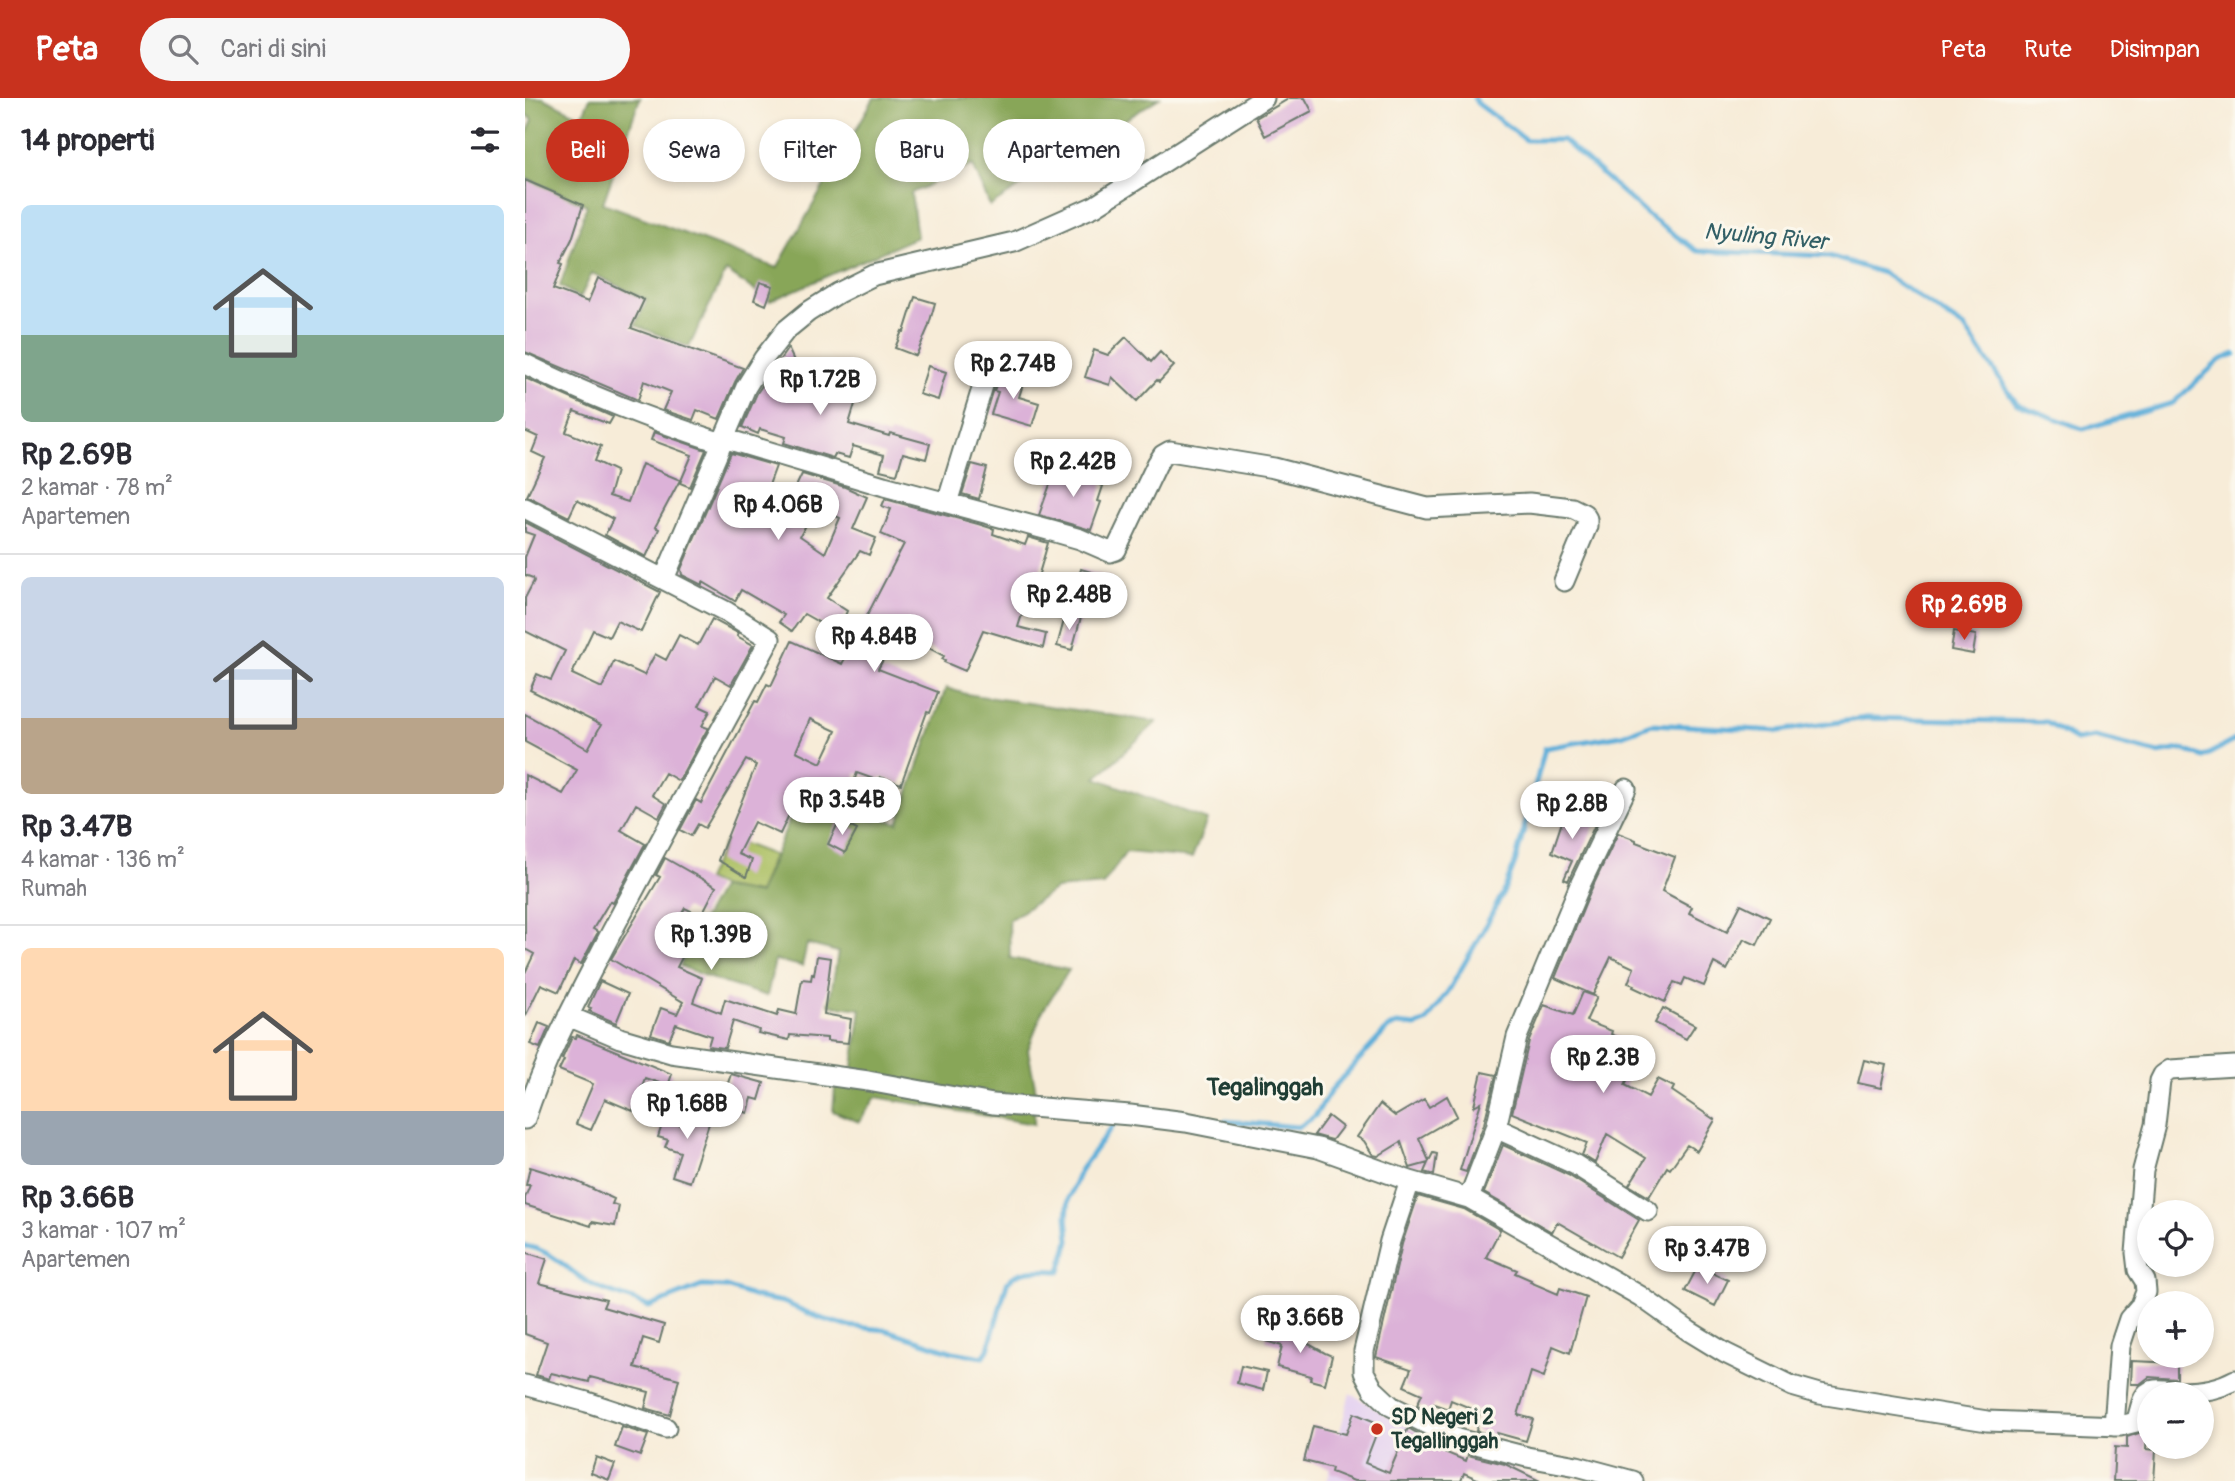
<!DOCTYPE html>
<html lang="id">
<meta charset="utf-8">
<style>
body{margin:0;font-family:Pangolin,sans-serif;background:#f7f7f7;color:#2b2b33;height:100vh;display:flex;flex-direction:column;font-size:26px;white-space:nowrap}
*{box-sizing:border-box;margin:0}
p{font-size:23px;color:#7c7c81}
.icon{flex:none;width:38px;height:38px;fill:none;stroke:currentColor;stroke-width:2;stroke-linecap:round;stroke-linejoin:round}
.map{position:relative;flex:1;overflow:hidden}
.drawer{display:flex;flex-direction:column;background:#fff;width:525px}
.drawer>*{flex:none}
.hud{position:absolute;left:21px;top:21px;width:665px;height:63px;display:flex;gap:14px}
.tools{position:absolute;left:1612px;top:1102px;display:grid;gap:14px}
.tools a{display:grid;place-items:center;width:77px;height:77px;border-radius:50%;background:#fff;box-shadow:0 4px 10px #0003;font-size:35px}
.price{position:absolute;translate:-50% -60px;padding:0 16px;border-radius:24px;background:#fff;color:#222;font-size:23px;line-height:46px;filter:drop-shadow(0 2px 4px #0008)}
.price::after{content:'';position:absolute;left:50%;top:42px;width:21px;height:16px;margin-left:-10px;background:inherit;clip-path:polygon(0 0,100% 0,50% 100%)}
.price.selected{background:#c8321e;color:#fff}
ul{padding:0;list-style:none}
li{display:grid;align-content:center;gap:14px;height:371px;padding:0 21px}
li+li{border-top:2px solid #e1e1e2}
li span{display:grid;place-items:center;height:217px;border-radius:10px;color:#555}
li>.icon{margin-inline-start:auto}
span .icon{width:126px;height:126px;fill:#fffc;stroke-width:1}
li b{font-size:30px}
h2{display:flex;justify-content:space-between;align-items:center;height:84px;padding:0 21px;font-size:30px}
.pill{padding:0 24px;border-radius:32px;background:#fff;box-shadow:0 4px 10px #0003;font-size:24px;line-height:63px}
.pill.selected{background:#c8321e;color:#fff}
header{display:flex;align-items:center;gap:42px;box-sizing:border-box;height:98px;padding:0 35px;background:#c8321e;color:#fff}
header strong{font-size:33px}
nav{display:flex;gap:38px;margin-inline-start:auto;font-size:24px}
.search{width:490px;height:63px;background:#f7f7f7;display:flex;align-items:center;gap:18px;box-sizing:border-box;padding:0 24px;border-radius:38px;color:#7c7c81;font-size:26px}
main{display:flex;flex:1;min-height:0}
.map>svg:first-child{display:block}
</style>
<header>
<strong>Peta</strong>
<div class="search"><svg class="icon" aria-label="search" viewBox="0 0 24 24"><circle cx="10" cy="10" r="6"/><path d="M15 15l6 6"/></svg>Cari di sini</div>
<nav><a>Peta</a><a>Rute</a><a>Disimpan</a></nav>
</header>
<main>
<section class="drawer">
<h2>14 properti<svg class="icon" aria-label="filters" viewBox="0 0 24 24"><path d="M4 7h16M4 17h16"/><circle cx="9" cy="7" r="2"/><circle cx="15" cy="17" r="2"/></svg></h2>
<ul>
<li><span style="background:linear-gradient(#bfe0f5 60%,#7fa58c 0)"><svg class="icon" aria-label="home" viewBox="0 0 24 24"><path d="M3 11l9-7 9 7M6 9v11h12V9"/></svg></span><div><b>Rp 2.69B</b><p>2 kamar · 78 m²</p><p>Apartemen</p></div></li>
<li><span style="background:linear-gradient(#c9d6e8 65%,#b9a48a 0)"><svg class="icon" aria-label="home" viewBox="0 0 24 24"><path d="M3 11l9-7 9 7M6 9v11h12V9"/></svg></span><div><b>Rp 3.47B</b><p>4 kamar · 136 m²</p><p>Rumah</p></div></li>
<li><span style="background:linear-gradient(#ffd9b3 75%,#9aa5b1 0)"><svg class="icon" aria-label="home" viewBox="0 0 24 24"><path d="M3 11l9-7 9 7M6 9v11h12V9"/></svg></span><div><b>Rp 3.66B</b><p>3 kamar · 107 m²</p><p>Apartemen</p></div></li>
</ul>
</section>
<div class="map">
<svg width="1710" height="1383" viewBox="0 0 1710 1383">
<rect width="100%" height="100%" fill="#fbf7ec"/>
<filter id="ink" filterUnits="userSpaceOnUse"><feTurbulence type="fractalNoise" baseFrequency=".0143" numOctaves="2"/><feDisplacementMap in="SourceGraphic" scale="14" xChannelSelector="R" yChannelSelector="G"/><feConvolveMatrix kernelMatrix="1 2 1 2 8 2 1 2 1" color-interpolation-filters="sRGB"/></filter>
<filter id="wash" filterUnits="userSpaceOnUse"><feTurbulence type="fractalNoise" baseFrequency=".00686" numOctaves="4" result="noise"/><feDisplacementMap in="SourceGraphic" scale="28" xChannelSelector="R" yChannelSelector="G"/><feGaussianBlur stdDeviation="1.57" result="paint"/><feColorMatrix in="noise" values="0 0 0 0 0 0 0 0 0 0 0 0 0 0 0 0 0 1.4 0 .05"/><feComposite in="paint" operator="in"/></filter>
<g filter="url(#wash)">
<rect width="100%" height="100%" fill="#f7ecd8"/>
<path fill="#e5d3f0" d="M825 1295 866 1320 911 1343 893 1383H802Z"/>
<path fill="#abbf62" stroke="#657e4b" stroke-width="2" d="M206 741 248 757 233 795 194 788 181 782 200 743Z"/>
<path fill="#88a658" stroke="#547246" stroke-width="2" d="M0 0H18L57 19 65 0H115L78 105 252 170 349 0H634L465 108 448 67 386 95 392 139 245 203 201 173 164 249 110 227 122 202 67 175 55 200 35 188 62 107 0 80V39L8 22 0 15Z
M421 590 441 596 632 624 571 680 682 722 667 760 601 754 578 787 531 791 484 822 485 860 544 872 517 914 503 952 510 988 509 1026 351 999 334 1024 308 1013 310 990 326 983 336 911 304 907 313 854 282 846 277 868 250 862 242 898 193 883 155 868 168 839 195 790 234 796 274 699 350 723 352 719 373 725Z"/>
<g fill="none" stroke-linecap="round" stroke-linejoin="round">
<path stroke="#5eafd9" stroke-width="5" d="M949 0 952 5 1001 42H1038L1125 119 1172 153 1304 158 1358 175 1440 230 1492 306 1558 331 1648 305 1695 262 1710 256
M608 1010 613 1008 629 1011
M700 1023 774 1029 790 1018 807 991 863 930 872 926 891 928 901 924 924 892 958 833 978 795 990 765 1020 650 1097 637 1127 626 1254 633 1341 620 1521 624 1551 642 1570 639 1633 655 1656 651 1678 659 1710 642
M0 1148C29 1152 47 1178 72 1189 89 1197 107 1200 124 1209L177 1188 201 1189 230 1199 258 1204 295 1220 322 1228 361 1232 428 1254 458 1259 463 1252 482 1185C493 1169 517 1173 535 1173L544 1143 542 1118 544 1100 556 1071 592 1022"/>
</g>
<g id="blocks">
<path fill="#dcb2d8" fill-rule="evenodd" d="M765 0H780L787 13 740 38 731 20Z
M0 82 58 107 47 141 35 165 38 166 28 191 63 204 73 180 119 202 106 230 218 270 210 284 194 321 172 312 168 322 138 312 146 294 119 283 113 302 0 254Z
M235 184 248 188 241 207 229 202Z
M390 199 410 205 403 230 391 258 370 250 377 233 379 234Z
M601 239 626 264 635 254 649 268 634 284 632 282 612 303 587 279 585 287 560 279 569 252 583 257Z
M263 250 269 263 296 272 292 284 333 296 324 326 364 338 365 335 405 346 401 361 378 355 372 376 355 372 359 357 328 348 324 360 310 356 308 360 259 345 261 339 235 331 233 336 217 329 232 295Z
M403 268 421 274 413 302 394 296Z
M475 275 499 283 494 299 514 305 507 328 466 316 473 294 469 293Z
M0 280 88 319 84 326 49 313 41 334 76 348 70 363 91 373 84 398 103 404 117 366 155 382 130 429 134 431 121 459 80 437 88 421 52 402 44 419 2 398 20 360 7 354 13 339 0 333Z
M129 334 181 352 165 389 155 385 167 357 126 342Z
M206 355 251 368 244 387 268 395 277 376 320 389 342 399 328 431 351 440 344 457 335 453 302 500 322 513 313 535 279 516 267 533 254 524 259 517 216 492 210 503 178 484 177 487 157 477 156 471ZM291 409 315 420 300 455 275 438Z
M447 366 462 370 454 401 437 396Z
M531 370 578 383 576 387 578 388 573 403 576 404 566 432 514 417Z
M360 401 453 426 469 431 468 436 500 447 503 439 523 445 511 486 507 485 493 529 521 536 518 550 458 532 440 573 419 564 420 562 417 561 419 558 397 546 392 555 368 543 353 571 413 594 405 615 402 614 376 686 355 679 354 683 332 675 321 705 277 689 255 736 229 724 213 756 227 762 221 779 193 762 231 667 221 662 180 730 173 726 166 738 155 732 171 702 176 705 230 603 233 604 242 586 246 588 267 543 317 566 379 446 356 436 366 411 357 408ZM285 621 311 633 296 665 271 653Z
M0 424 135 494 116 534 92 523 84 539 68 532 47 576 77 590 89 563 119 577 130 556 141 562 154 537 173 547 187 521 213 535 212 538 228 547 206 587 190 578 174 608 185 613 177 628 183 630 154 683 140 675 127 697 141 706 134 719 111 706 97 731 96 732 120 746 88 805 85 803 68 831 73 834 56 866 49 862 34 894 16 886 0 919V875L9 856 0 851V677L38 696 52 672 0 644V616L63 651 76 627 5 592 12 576 26 582 40 553 0 533V500L9 483 8 480 0 477V459L9 437 0 434Z
M556 471 586 480 581 497 551 488Z
M541 515 556 519 547 552 532 548Z
M1429 533 1451 537 1448 556 1426 552Z
M1039 718 1070 727 1043 783 1039 781 1047 763 1027 754Z
M314 723 332 732 320 755 303 746Z
M1093 735 1111 742V744L1150 759 1137 793 1167 809 1164 815 1202 834 1216 806 1245 820 1232 847 1219 841 1202 872 1189 865 1179 888 1160 880 1157 887 1149 884 1140 904 1108 889 1109 887 1103 885 1109 870 1086 859 1068 897 1030 880 1066 792Z
M140 760 191 789 176 818 160 810 147 833 155 838 148 850 159 856 152 869 177 880 168 904 196 915 200 901 252 918 254 912 271 916 277 881 286 882 287 876 289 877 292 858 306 860 299 916 326 921 323 945 302 943V940L265 937 264 942 233 935 234 932 208 923 200 950 183 948 186 938 151 926 144 942 126 936 136 910 152 916 158 904 86 861 135 779 131 777Z
M75 883 103 896 91 925 64 913 66 910 63 909Z
M1058 894 1072 899 1061 923 1087 933 1086 936 1109 947 1100 968 1107 971 1100 987 1123 999 1133 981 1149 989 1147 993 1190 1022 1172 1053 1162 1047 1145 1071 1142 1069 1124 1099 1104 1087 1121 1060 1082 1036 1070 1065 1057 1057 1062 1045 987 1015 1004 943 1019 907 1048 917Z
M1138 910 1170 927 1161 941 1130 925Z
M14 925 24 929 15 950 5 946Z
M52 937 147 976 143 988 120 980 108 1013 80 1001 66 1032 51 1026 68 986 34 972 39 962 37 961 47 939 51 940Z
M1339 962 1361 967 1356 990 1333 985Z
M957 974 971 977 959 1026 941 1074 935 1072 956 1004 949 1008Z
M206 976 239 985 234 1002 227 1000 223 1015 216 1013 215 1018 190 1011 198 987 202 988Z
M922 998 932 1018 894 1040 904 1063 908 1055 912 1056 909 1077 899 1074 903 1065 885 1070 876 1044 853 1058 848 1057 839 1043 832 1039 855 1006 870 1018 899 1001 904 1009Z
M169 1007 188 1013 165 1084 147 1078 155 1054 140 1049 143 1042 133 1039 139 1021 162 1029Z
M803 1018 817 1029 807 1042 789 1037Z
M978 1047 1043 1077 1114 1122 1093 1159 1032 1124 1027 1134 959 1095Z
M5 1069 53 1084 89 1101 87 1106 94 1108 90 1128 67 1124 66 1128 0 1107V1100L5 1087H1Z
M893 1098 939 1111 975 1132 961 1159 992 1172 990 1175 1006 1182 1005 1184 1033 1196 1035 1190 1061 1199 1045 1255 1028 1248 1019 1279 1006 1274 993 1317 1008 1321 1001 1343 972 1335 971 1338 951 1333 955 1314 926 1302 923 1311 909 1306 906 1314 892 1307 897 1296 879 1288 886 1271 851 1259 877 1146Z
M0 1154 22 1161 14 1185 81 1202 78 1209 139 1227 134 1245 118 1240 110 1269 154 1281 145 1317 120 1310 124 1294 65 1279 64 1284 26 1275 24 1281 11 1277 22 1244 0 1236Z
M1173 1168 1203 1182 1190 1208 1160 1193Z
M745 1225 800 1255 807 1258 800 1286 785 1282 786 1278 752 1269 757 1248 741 1243Z
M1607 1263 1652 1265V1281L1624 1279 1615 1286H1606Z
M716 1268 742 1274 738 1292 712 1285Z
M829 1315 855 1326 840 1365 864 1375 883 1330 907 1344 905 1348 941 1363 943 1357 980 1366 1015 1383H957L939 1375 936 1383H829L806 1374 807 1370 779 1363 788 1328 821 1336Z
M97 1329 123 1337 115 1358 90 1349Z
M1617 1334H1622L1621 1351 1631 1352 1629 1383H1588L1590 1349 1602 1350V1339Z
M71 1359 90 1366 84 1382 66 1375Z"/>
</g>
</g>
<g filter="url(#ink)">
<use href="#blocks" fill-opacity="0" stroke="#6b7a6d" stroke-width="2"/>
<g fill="none" stroke-linecap="round" stroke-linejoin="round">
<g stroke="#6b7a6d" stroke-width="23">
<path id="minor" d="M0 266C64 298 129 323 197 345
M198 340 359 388 527 433 555 441 585 454 591 452 632 366 638 357 645 353 749 370 902 410 1004 405 1047 410 1059 416 1062 421V428L1039 483
M422 405 464 268
M0 410 202 514 245 541C192 640 137 738 85 837 54 897 21 957 0 1021
M139 481 221 289 239 260 261 232 283 214 313 195 349 177 489 144 570 108 739 0
M43 918 95 940 146 955 343 983 468 1006 605 1017 661 1024 793 1050 885 1083 865 1143 839 1253V1274L848 1291 866 1308 932 1341 1002 1359 1052 1368 1108 1383
M971 1030 1049 1066 1123 1113
M885 1083 944 1100 971 1030 992 939 1055 787 1101 691
M944 1100 1115 1198 1164 1233 1200 1255 1267 1288 1295 1296 1462 1323 1595 1328 1611 1324C1615 1316 1616 1298 1624 1294 1631 1289 1648 1294 1657 1294 1675 1294 1694 1291 1710 1282
M0 1287 62 1304 141 1330
M1589 1328 1595 1248 1604 1221 1616 1207 1621 1194 1620 1183 1613 1172 1611 1155 1618 1072 1630 1027 1635 983 1638 977 1645 972 1710 968"/>
</g>
<use href="#minor" stroke="#fff" stroke-width="19"/>
</g>
</g>
<circle fill="#c8321e" stroke="#fbf7ec" stroke-width="2.5" cx="852" cy="1331" r="7"/>
<g text-anchor="middle" stroke-width="6" stroke-linejoin="round" paint-order="stroke">
<g font-size="21" font-weight="bold" fill="#1f3d34" stroke="#fbf7ec" text-anchor="start">
<text x="866" y="1326">SD Negeri 2<tspan x="866" dy="24">Tegallinggah</tspan></text>
</g>
<g font-size="23" font-style="italic" fill="#325f66" stroke="#fbf7ec">
<text transform="translate(1241 138) rotate(5)" y="8">Nyuling River</text>
</g>
<g font-size="24" font-weight="bold" fill="#1f3d34" stroke="#fbf7ec">
<text x="740" y="997">Tegalinggah</text>
</g>
</g>
</svg>
<div class="tools">
<a><svg class="icon" aria-label="locate" viewBox="0 0 24 24"><circle cx="12" cy="12" r="6"/><path d="M12 2v4M12 18v4M2 12h4M18 12h4"/></svg></a>
<a>+</a>
<a>−</a>
</div>
<b class="price" style="left:488px;top:303px">Rp 2.74B</b>
<b class="price" style="left:295px;top:319px">Rp 1.72B</b>
<b class="price" style="left:548px;top:401px">Rp 2.42B</b>
<b class="price" style="left:253px;top:444px">Rp 4.06B</b>
<b class="price" style="left:544px;top:534px">Rp 2.48B</b>
<b class="price selected" style="left:1439px;top:544px">Rp 2.69B</b>
<b class="price" style="left:349px;top:576px">Rp 4.84B</b>
<b class="price" style="left:317px;top:739px">Rp 3.54B</b>
<b class="price" style="left:1047px;top:743px">Rp 2.8B</b>
<b class="price" style="left:186px;top:874px">Rp 1.39B</b>
<b class="price" style="left:1078px;top:997px">Rp 2.3B</b>
<b class="price" style="left:162px;top:1043px">Rp 1.68B</b>
<b class="price" style="left:1182px;top:1188px">Rp 3.47B</b>
<b class="price" style="left:775px;top:1257px">Rp 3.66B</b>
<div class="hud">
<a class="pill selected">Beli</a>
<a class="pill">Sewa</a>
<a class="pill">Filter</a>
<a class="pill">Baru</a>
<a class="pill">Apartemen</a>
</div>
</div>
</main>
